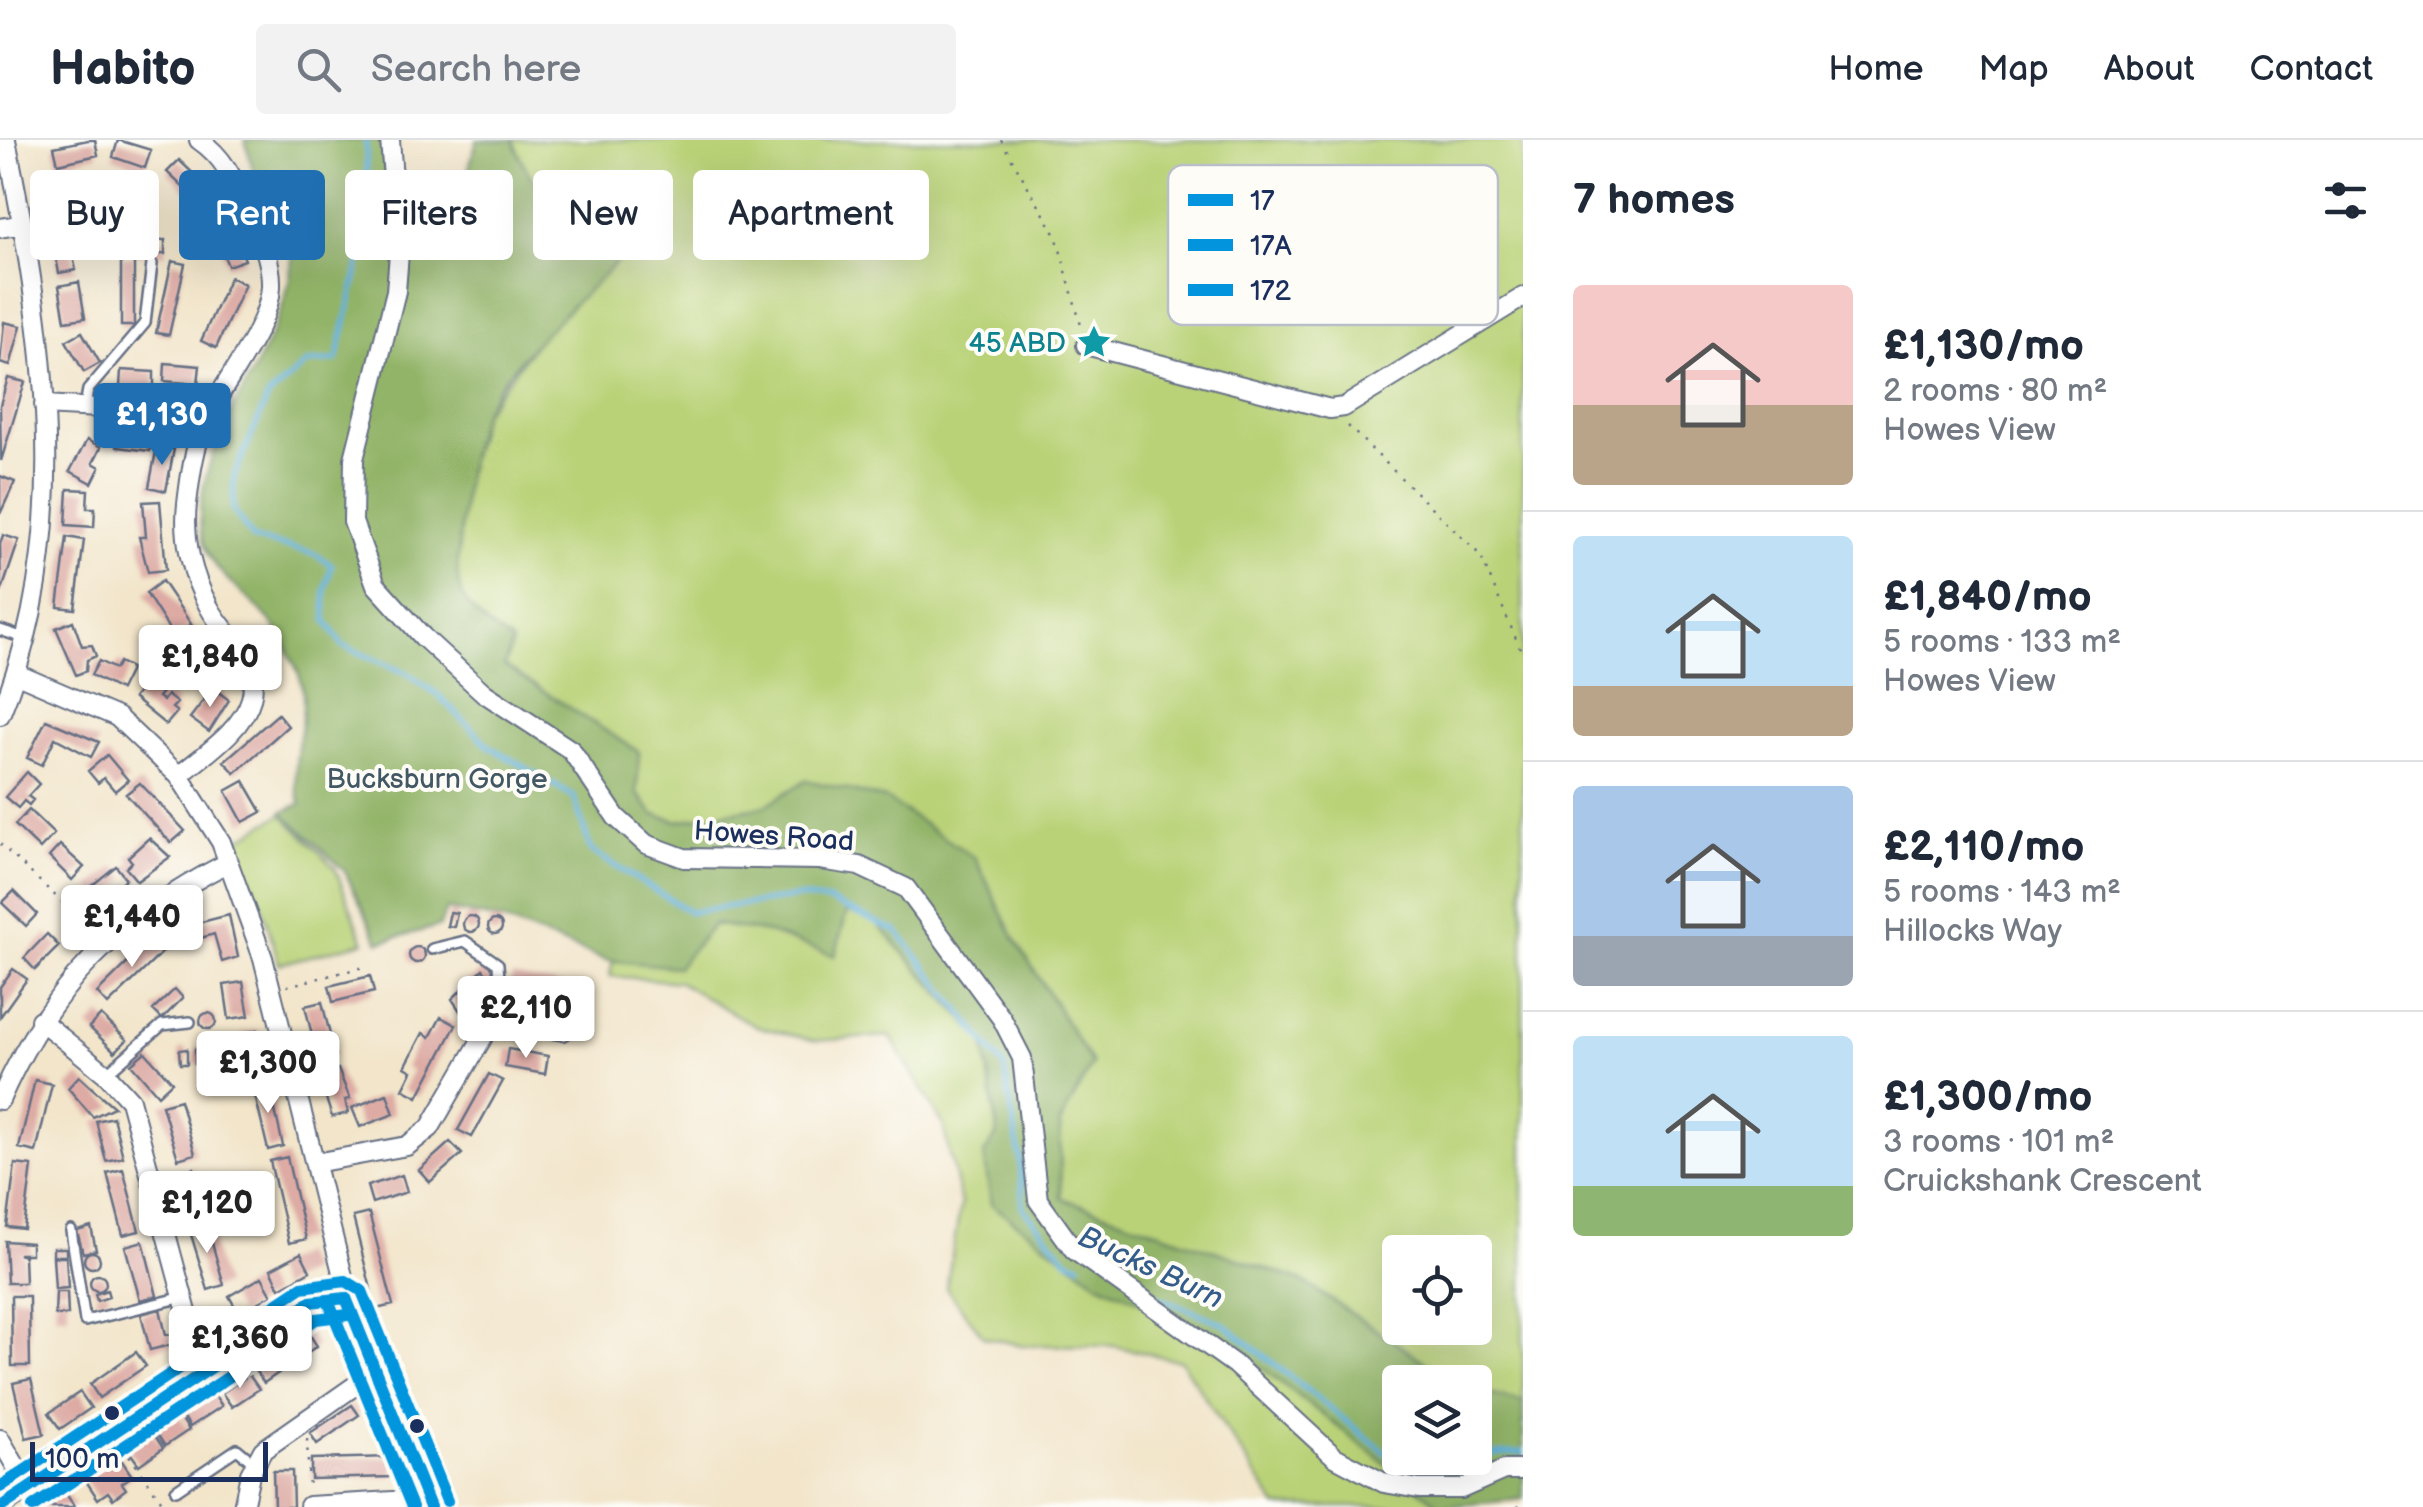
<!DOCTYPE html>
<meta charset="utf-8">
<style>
body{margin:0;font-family:"Balsamiq Sans",sans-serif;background:#f2f2f3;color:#1f2937;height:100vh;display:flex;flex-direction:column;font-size:38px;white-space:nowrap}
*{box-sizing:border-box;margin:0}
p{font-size:32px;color:#747a83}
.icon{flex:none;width:55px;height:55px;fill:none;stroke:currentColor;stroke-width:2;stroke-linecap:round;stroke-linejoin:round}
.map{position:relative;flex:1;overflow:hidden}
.side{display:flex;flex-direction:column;background:#fff;width:900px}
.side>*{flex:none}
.guide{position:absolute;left:30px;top:30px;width:950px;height:90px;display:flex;gap:20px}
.fabs{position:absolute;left:1382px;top:1095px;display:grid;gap:20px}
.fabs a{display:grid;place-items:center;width:110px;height:110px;border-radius:10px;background:#fff;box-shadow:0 10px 40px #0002;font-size:50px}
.scale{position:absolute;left:30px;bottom:25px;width:238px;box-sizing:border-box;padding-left:10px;border:5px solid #1b2f5e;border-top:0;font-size:28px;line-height:35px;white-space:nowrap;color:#1b2f5e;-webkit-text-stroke:8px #fdfcf7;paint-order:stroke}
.price{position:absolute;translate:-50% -85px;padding:0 22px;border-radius:10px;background:#fff;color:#222;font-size:32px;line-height:65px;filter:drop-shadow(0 2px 5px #0008)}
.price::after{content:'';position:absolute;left:50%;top:60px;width:30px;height:22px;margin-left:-15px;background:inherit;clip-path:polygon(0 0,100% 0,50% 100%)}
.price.on{background:#1f6fb2;color:#fff}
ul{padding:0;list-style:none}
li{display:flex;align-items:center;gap:30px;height:250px;padding:0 50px}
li+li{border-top:2px solid #e0e1e3}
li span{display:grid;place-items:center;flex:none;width:280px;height:200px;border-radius:10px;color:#555}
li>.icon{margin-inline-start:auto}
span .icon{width:120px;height:120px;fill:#fffc;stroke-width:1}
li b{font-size:42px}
h2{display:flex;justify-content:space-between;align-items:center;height:120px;padding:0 50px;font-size:42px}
.tag{padding:0 35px;border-radius:10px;background:#fff;box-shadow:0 10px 40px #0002;font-size:35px;line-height:90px}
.tag.on{background:#1f6fb2;color:#fff}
header{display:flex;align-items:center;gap:60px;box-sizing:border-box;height:140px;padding:0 50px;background:#fff;border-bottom:2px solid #e0e1e3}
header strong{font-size:48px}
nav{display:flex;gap:55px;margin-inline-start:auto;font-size:35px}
.search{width:700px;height:90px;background:#f2f2f3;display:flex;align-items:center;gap:25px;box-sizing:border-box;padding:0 35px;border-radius:10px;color:#747a83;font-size:38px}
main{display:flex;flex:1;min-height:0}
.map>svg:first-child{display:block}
</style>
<header>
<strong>Habito</strong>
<div class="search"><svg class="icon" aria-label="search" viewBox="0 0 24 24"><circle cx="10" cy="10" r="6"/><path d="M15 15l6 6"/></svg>Search here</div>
<nav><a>Home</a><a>Map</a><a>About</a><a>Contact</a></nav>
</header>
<main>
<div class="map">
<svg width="1523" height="1367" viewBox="0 0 1523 1367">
<rect width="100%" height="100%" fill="#fdfcf7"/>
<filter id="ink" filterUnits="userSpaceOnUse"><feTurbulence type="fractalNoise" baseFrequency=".01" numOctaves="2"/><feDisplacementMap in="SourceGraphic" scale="20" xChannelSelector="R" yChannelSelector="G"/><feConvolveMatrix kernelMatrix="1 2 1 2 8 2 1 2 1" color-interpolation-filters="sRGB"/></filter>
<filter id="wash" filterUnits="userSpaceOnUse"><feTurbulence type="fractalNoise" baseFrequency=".0048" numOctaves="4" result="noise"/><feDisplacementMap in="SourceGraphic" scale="40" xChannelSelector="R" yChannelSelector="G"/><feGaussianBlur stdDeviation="2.25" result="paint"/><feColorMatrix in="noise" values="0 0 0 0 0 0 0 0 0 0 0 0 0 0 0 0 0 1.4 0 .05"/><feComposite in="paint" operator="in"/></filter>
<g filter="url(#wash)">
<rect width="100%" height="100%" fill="#f2e5ca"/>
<path fill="#b9d277" stroke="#6a806a" stroke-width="2.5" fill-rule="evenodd" d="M513 0H1523V1262L1475 1251V1242H1455L1302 1141 1061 1058 1060 983 1092 924 1016 801 975 718 806 640 766 666 678 681 653 674 637 653 639 612 504 526 512 503 469 473 455 440 464 342 483 273 614 98C557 72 535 59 513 0ZM1400 1112H1475V1188H1400Z
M282 674 335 728 364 802 279 824 261 762 234 702Z
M847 771 877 783 984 902 998 993 1099 1143 1222 1197 1442 1367H1277L1181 1221 1114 1206 1021 1205 984 1197 946 1148 961 1064 943 984 890 896 815 901 755 886 679 842 610 836 613 819 677 827 714 784 769 793 835 815Z"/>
<path fill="#92b468" stroke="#567263" stroke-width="2.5" d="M245 0H381L390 59 459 62 477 0H513C535 58 558 72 614 98L619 120C583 156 500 230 482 276 469 309 464 347 461 382 454 454 452 460 512 503L504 526 639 612 637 653 653 674 678 681 765 666 806 640 886 659 975 718 1016 801 1092 924 1060 983 1061 1058 1302 1141 1455 1242H1400V1318H1475V1251L1523 1262V1359L1442 1367 1222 1197 1099 1143 991 1064 984 1014 998 993 984 902 877 783 847 771 835 816 769 793 714 784 677 827 605 820 504 781 446 769 440 786 379 802 344 730 282 672 301 664C284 620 316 569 297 530 290 515 282 496 272 483 245 449 199 429 200 380 202 270 311 191 290 77L265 75Z"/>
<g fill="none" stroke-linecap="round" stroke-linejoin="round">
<path stroke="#64b3df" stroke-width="5" d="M366 0 367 90 337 220 307 223 268 257 234 336 233 369 253 399 313 413 332 425 325 449 326 480 343 506 409 534 438 555 489 606 574 657 591 711 690 772 799 757 829 761 898 792 1004 927 1020 1018 1023 1068 1067 1119 1080 1124
M1146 1152 1224 1184 1396 1321 1523 1312"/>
</g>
<g id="blocks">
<path fill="#ddaaa4" d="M88 0H95L98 15 58 24 54 7Z
M118 0 151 10 145 28 113 17Z
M179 20 224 63 213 76 167 32Z
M62 36 68 70 86 72 88 81 55 88 52 76 47 77 45 67 50 66 45 40Z
M230 81 245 120 228 126 213 88Z
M68 93 76 130 59 133 52 97Z
M133 100H165V114L133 115Z
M121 117H134V186H121Z
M172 121 185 124 169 195 156 193Z
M230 137 245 144 216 208 201 201Z
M79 142 85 178 65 181 59 146Z
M4 182 21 186 10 226 0 223Z
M82 192 100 223 84 232 66 201Z
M165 223 200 226 198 244 164 241Z
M121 230 154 232V249L120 247Z
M8 238 25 242 1 321 0 265Z
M119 291 152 295 150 311 117 307Z
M87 300 101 307 93 323 100 327 92 343 70 331Z
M157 306 174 309 166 351 149 347Z
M0 336 15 342 0 374Z
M68 349 88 350 87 368H95L94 387 66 385Z
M160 361 166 430 148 432 139 397H146L143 362Z
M3 395 19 400 1 453 0 404Z
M67 397 84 400 75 469 58 467Z
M162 441 191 484 174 497 146 453Z
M73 481 82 506 92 505 96 516 87 520 86 531 76 535 56 488Z
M192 486 221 531 205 543 175 499Z
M99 521 115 529 119 522 131 528 120 550 91 535Z
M154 543 163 551 158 557 163 561 167 555 177 563 172 568 177 572 166 585 133 558 145 544 150 549Z
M213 548 229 560 209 592 190 578Z
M278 574 288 586 235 633 224 621Z
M46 580 99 602 91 617 55 598 42 625 27 618Z
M107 615 128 640 115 651 104 638 98 643 88 631Z
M27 632 39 644 28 656 33 660 29 665 24 661 18 668 5 657Z
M244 641 262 672 243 682 226 651Z
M140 643 185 691 171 703 126 654Z
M29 670 54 694 40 709 15 685Z
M149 698 170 717 137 741 126 728 132 722 128 717Z
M60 705 84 727 72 740 49 717Z
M116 726 126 739 101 760 90 747Z
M14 751 37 774 26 786 2 763Z
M450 772 457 773 454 787 447 786Z
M229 775 238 817 222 822 214 794 175 806 170 790Z
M463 784a8 8 0 1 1 16 0a8 8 0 1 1-16 0Z
M488 787a7 7 0 1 1 14 0a7 7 0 1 1-14 0Z
M47 794 59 806 35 830 24 818Z
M155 796 167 808 108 865 97 853Z
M409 815a8 8 0 1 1 16 0a8 8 0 1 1-16 0Z
M13 829 27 839 0 877V847Z
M483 829 497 848 462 874 452 859Z
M370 836 374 852 333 862 329 846Z
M512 836 580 849 577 866 509 853Z
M243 842 249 876 229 879 224 845Z
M175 849 183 858 162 879 153 870Z
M322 862 335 915 318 920 305 866Z
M200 881a8 8 0 1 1 16 0a8 8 0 1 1-16 0Z
M101 875 127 900 115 912 89 887Z
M441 877 456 885 418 957 403 949 412 931 405 927 423 893 430 897Z
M257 890 268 931 251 935 241 894Z
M187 909V924H180L179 910Z
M195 909H203V923L195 924Z
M508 909 548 916 545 934 505 927Z
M145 912 172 942 158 955 131 924Z
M338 929 350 959 345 960 348 973 332 977 318 934Z
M489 934 503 941 472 997 458 990Z
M79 936 92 948 114 967 93 977 68 948Z
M35 940 52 944 36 1012 19 1008Z
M269 943 283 1006 268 1010 253 947Z
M387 954 394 974 360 987 352 968Z
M180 960 195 1014 178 1019 162 965Z
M113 977 123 1017 106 1021 96 981Z
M450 1002 462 1014 430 1042 419 1030Z
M287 1017 306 1099 289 1103 270 1021Z
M15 1024 32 1026 24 1089 7 1087Z
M194 1028 201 1051 209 1048 214 1063 190 1072 177 1033Z
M123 1029 139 1091 123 1095 107 1033Z
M402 1035 407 1052 372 1063 367 1046Z
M369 1073 393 1165 376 1169 353 1077Z
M206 1082 224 1145 208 1150 189 1088Z
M91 1087 96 1110 83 1113 77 1091Z
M5 1101 31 1103V1114H18L24 1116 25 1143H7Z
M143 1101 157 1156 140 1160 125 1106Z
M53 1108H66V1116H53Z
M84 1120a8 8 0 1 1 16 0a8 8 0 1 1-16 0Z
M301 1113 310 1131 280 1148 271 1129Z
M53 1117H66L68 1148 55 1149Z
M90 1143a8 8 0 1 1 16 0a8 8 0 1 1-16 0Z
M262 1137 272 1155 239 1174 229 1156Z
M107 1150 109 1157 97 1161 95 1154Z
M56 1152H67L68 1175H55Z
M11 1156H29L30 1226H12Z
M160 1169 166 1195 171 1194 174 1204 150 1210 141 1174Z
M308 1192 317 1206 264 1243 254 1229Z
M136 1212 146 1226 99 1258 90 1244Z
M249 1235 259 1249 232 1267 222 1253Z
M31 1239 44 1294 26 1298 13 1243Z
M211 1250 222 1266 190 1287 180 1271Z
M80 1252 91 1268 60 1289 49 1273Z
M352 1265 359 1275 317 1304 310 1293Z
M177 1272 189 1290 165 1306 153 1288Z
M151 1290 163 1308 139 1325 126 1307Z
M118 1315 132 1336 122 1343 126 1349 113 1359 108 1352 98 1359 84 1338Z
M394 1317V1337L311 1339V1319Z
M273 1331H292L293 1367H274Z
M64 1351 75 1367H41L48 1362Z"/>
</g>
</g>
<g filter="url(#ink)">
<use href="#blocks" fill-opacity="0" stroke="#666f84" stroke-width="2.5"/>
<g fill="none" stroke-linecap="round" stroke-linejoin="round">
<g stroke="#666f84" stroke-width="14">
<path id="lane" d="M85 266 88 250 145 183 152 124
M0 490 24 498
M432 809 465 801 498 824 502 880
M106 934 162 885 190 882
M71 1091 85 1181 184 1157
M176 1350 237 1309 255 1324"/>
</g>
<g stroke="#666f84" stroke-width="22">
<path id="street" d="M390 0 399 113 396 151 354 319 353 382 376 445 423 497 484 553 571 610 616 677 646 704 684 718 820 720 859 726 906 748 1002 879 1022 918 1038 1060 1074 1110 1234 1224 1335 1317 1384 1343 1419 1349H1461L1504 1330H1523
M0 88 23 84
M1086 205 1330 269 1344 267 1523 157
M44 265 170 272 204 284
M17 534 117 577 179 636 221 702 263 818 361 1208 407 1298 430 1367
M0 575C76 394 44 186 6 0
M179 636C203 615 242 591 251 559 262 518 225 498 209 467 192 436 183 399 187 364 190 338 194 307 205 282 222 243 270 188 271 146 272 118 258 91 246 67 234 40 224 17 199 0
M40 880 106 934 130 960 194 1198 210 1226
M0 960C52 843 116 780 229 722
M315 1023 407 1006 430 988 491 883 502 880 563 891
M0 1299 29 1349
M309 1366 427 1359
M1 1367 310 1162 346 1158
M243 1367 250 1334 263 1310 373 1233"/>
</g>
<path stroke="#666f84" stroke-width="2.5" stroke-dasharray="2.5 8" stroke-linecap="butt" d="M1001 0 1056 95 1082 189
M1348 286 1480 415 1523 515
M0 704 94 792
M287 846 368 826
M307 1299 309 1351
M123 1307 166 1367
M1517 1367 1523 1366"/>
<use href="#lane" stroke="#fff" stroke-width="9"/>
<use href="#street" stroke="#fff" stroke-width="18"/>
<g stroke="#fdfcf7" stroke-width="20">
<path id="bus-1" d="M346 1158 430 1367
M1 1367 310 1162 346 1158"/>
</g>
<g stroke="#fdfcf7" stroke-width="20">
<path id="bus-2" d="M329 1163 412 1367
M33 1367 316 1179 348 1175"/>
</g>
<g stroke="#fdfcf7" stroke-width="20">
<path id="bus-3" d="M0 1347 302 1147 346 1141 362 1151 447 1361"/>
</g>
<use href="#bus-1" stroke="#0295dd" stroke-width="12"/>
<use href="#bus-2" stroke="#0295dd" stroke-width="12"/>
<use href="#bus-3" stroke="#0295dd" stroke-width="12"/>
</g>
</g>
<defs>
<g id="sight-bare" transform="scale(2.7)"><path d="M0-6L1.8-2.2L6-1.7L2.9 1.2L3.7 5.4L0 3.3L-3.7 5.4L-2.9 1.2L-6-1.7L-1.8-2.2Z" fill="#0f9aa8" stroke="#fdfcf7" stroke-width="2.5" paint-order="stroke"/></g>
</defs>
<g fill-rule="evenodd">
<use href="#sight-bare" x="1094" y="202"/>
</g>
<g fill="#1b2f5e" stroke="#fdfcf7" stroke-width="4">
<circle cx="112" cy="1273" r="9"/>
<circle cx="417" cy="1286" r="9"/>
</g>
<g text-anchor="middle" stroke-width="8" stroke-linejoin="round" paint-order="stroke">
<g font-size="28" fill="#0d838f" stroke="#fdfcf7" text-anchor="end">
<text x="1066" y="212">45 ABD</text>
</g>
<g font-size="28" fill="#425864" stroke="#fdfcf7">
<text x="437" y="648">Bucksburn Gorge</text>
</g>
<g font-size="28" fill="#1b2f5e" stroke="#fdfcf7">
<text transform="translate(774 695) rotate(4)" y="10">Howes Road</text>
</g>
<g font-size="30" font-style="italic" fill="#355d8b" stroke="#fdfcf7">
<text transform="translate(1151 1127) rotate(25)" y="10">Bucks Burn</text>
</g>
</g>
<rect x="1168" y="25" width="330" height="160" rx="15" fill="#fdfcf7" stroke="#b9bec9" stroke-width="2.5"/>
<rect x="1188" y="54" width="45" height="12" fill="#0295dd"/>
<rect x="1188" y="99" width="45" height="12" fill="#0295dd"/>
<rect x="1188" y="144" width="45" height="12" fill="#0295dd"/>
<g font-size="28" fill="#1b2f5e">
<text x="1250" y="70">17</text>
<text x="1250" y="115">17A</text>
<text x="1250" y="160">172</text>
</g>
</svg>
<div class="fabs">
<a><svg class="icon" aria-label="locate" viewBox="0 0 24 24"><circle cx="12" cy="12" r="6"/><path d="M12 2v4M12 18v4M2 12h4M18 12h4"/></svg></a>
<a><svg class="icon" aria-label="layers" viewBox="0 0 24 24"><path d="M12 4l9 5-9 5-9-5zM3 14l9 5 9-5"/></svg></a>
</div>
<div class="scale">100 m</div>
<b class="price on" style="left:162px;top:328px">£1,130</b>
<b class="price" style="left:210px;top:570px">£1,840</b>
<b class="price" style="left:132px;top:830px">£1,440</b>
<b class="price" style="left:526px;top:921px">£2,110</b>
<b class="price" style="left:268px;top:976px">£1,300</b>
<b class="price" style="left:207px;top:1116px">£1,120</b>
<b class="price" style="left:240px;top:1251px">£1,360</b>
<div class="guide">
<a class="tag">Buy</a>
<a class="tag on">Rent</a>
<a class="tag">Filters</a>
<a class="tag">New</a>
<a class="tag">Apartment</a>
</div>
</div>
<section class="side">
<h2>7 homes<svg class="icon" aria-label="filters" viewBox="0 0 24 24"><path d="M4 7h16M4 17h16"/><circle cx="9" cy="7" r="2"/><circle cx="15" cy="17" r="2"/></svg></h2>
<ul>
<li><span style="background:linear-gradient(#f6c9c9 60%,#b9a48a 0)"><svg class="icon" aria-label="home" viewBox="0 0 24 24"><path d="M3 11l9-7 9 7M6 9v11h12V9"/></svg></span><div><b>£1,130/mo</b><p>2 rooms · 80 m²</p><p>Howes View</p></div></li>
<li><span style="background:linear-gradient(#bfe0f5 75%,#b9a48a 0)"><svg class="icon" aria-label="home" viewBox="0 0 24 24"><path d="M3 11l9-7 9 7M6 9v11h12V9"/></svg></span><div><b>£1,840/mo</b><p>5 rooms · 133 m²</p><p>Howes View</p></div></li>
<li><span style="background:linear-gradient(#a9c7e8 75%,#9aa5b1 0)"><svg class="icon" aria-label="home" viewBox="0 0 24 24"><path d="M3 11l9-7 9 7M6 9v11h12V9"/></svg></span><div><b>£2,110/mo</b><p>5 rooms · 143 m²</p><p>Hillocks Way</p></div></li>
<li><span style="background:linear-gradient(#bfe0f5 75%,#8fb573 0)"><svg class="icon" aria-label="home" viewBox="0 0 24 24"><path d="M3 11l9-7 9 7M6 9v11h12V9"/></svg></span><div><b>£1,300/mo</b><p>3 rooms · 101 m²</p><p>Cruickshank Crescent</p></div></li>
</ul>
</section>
</main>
